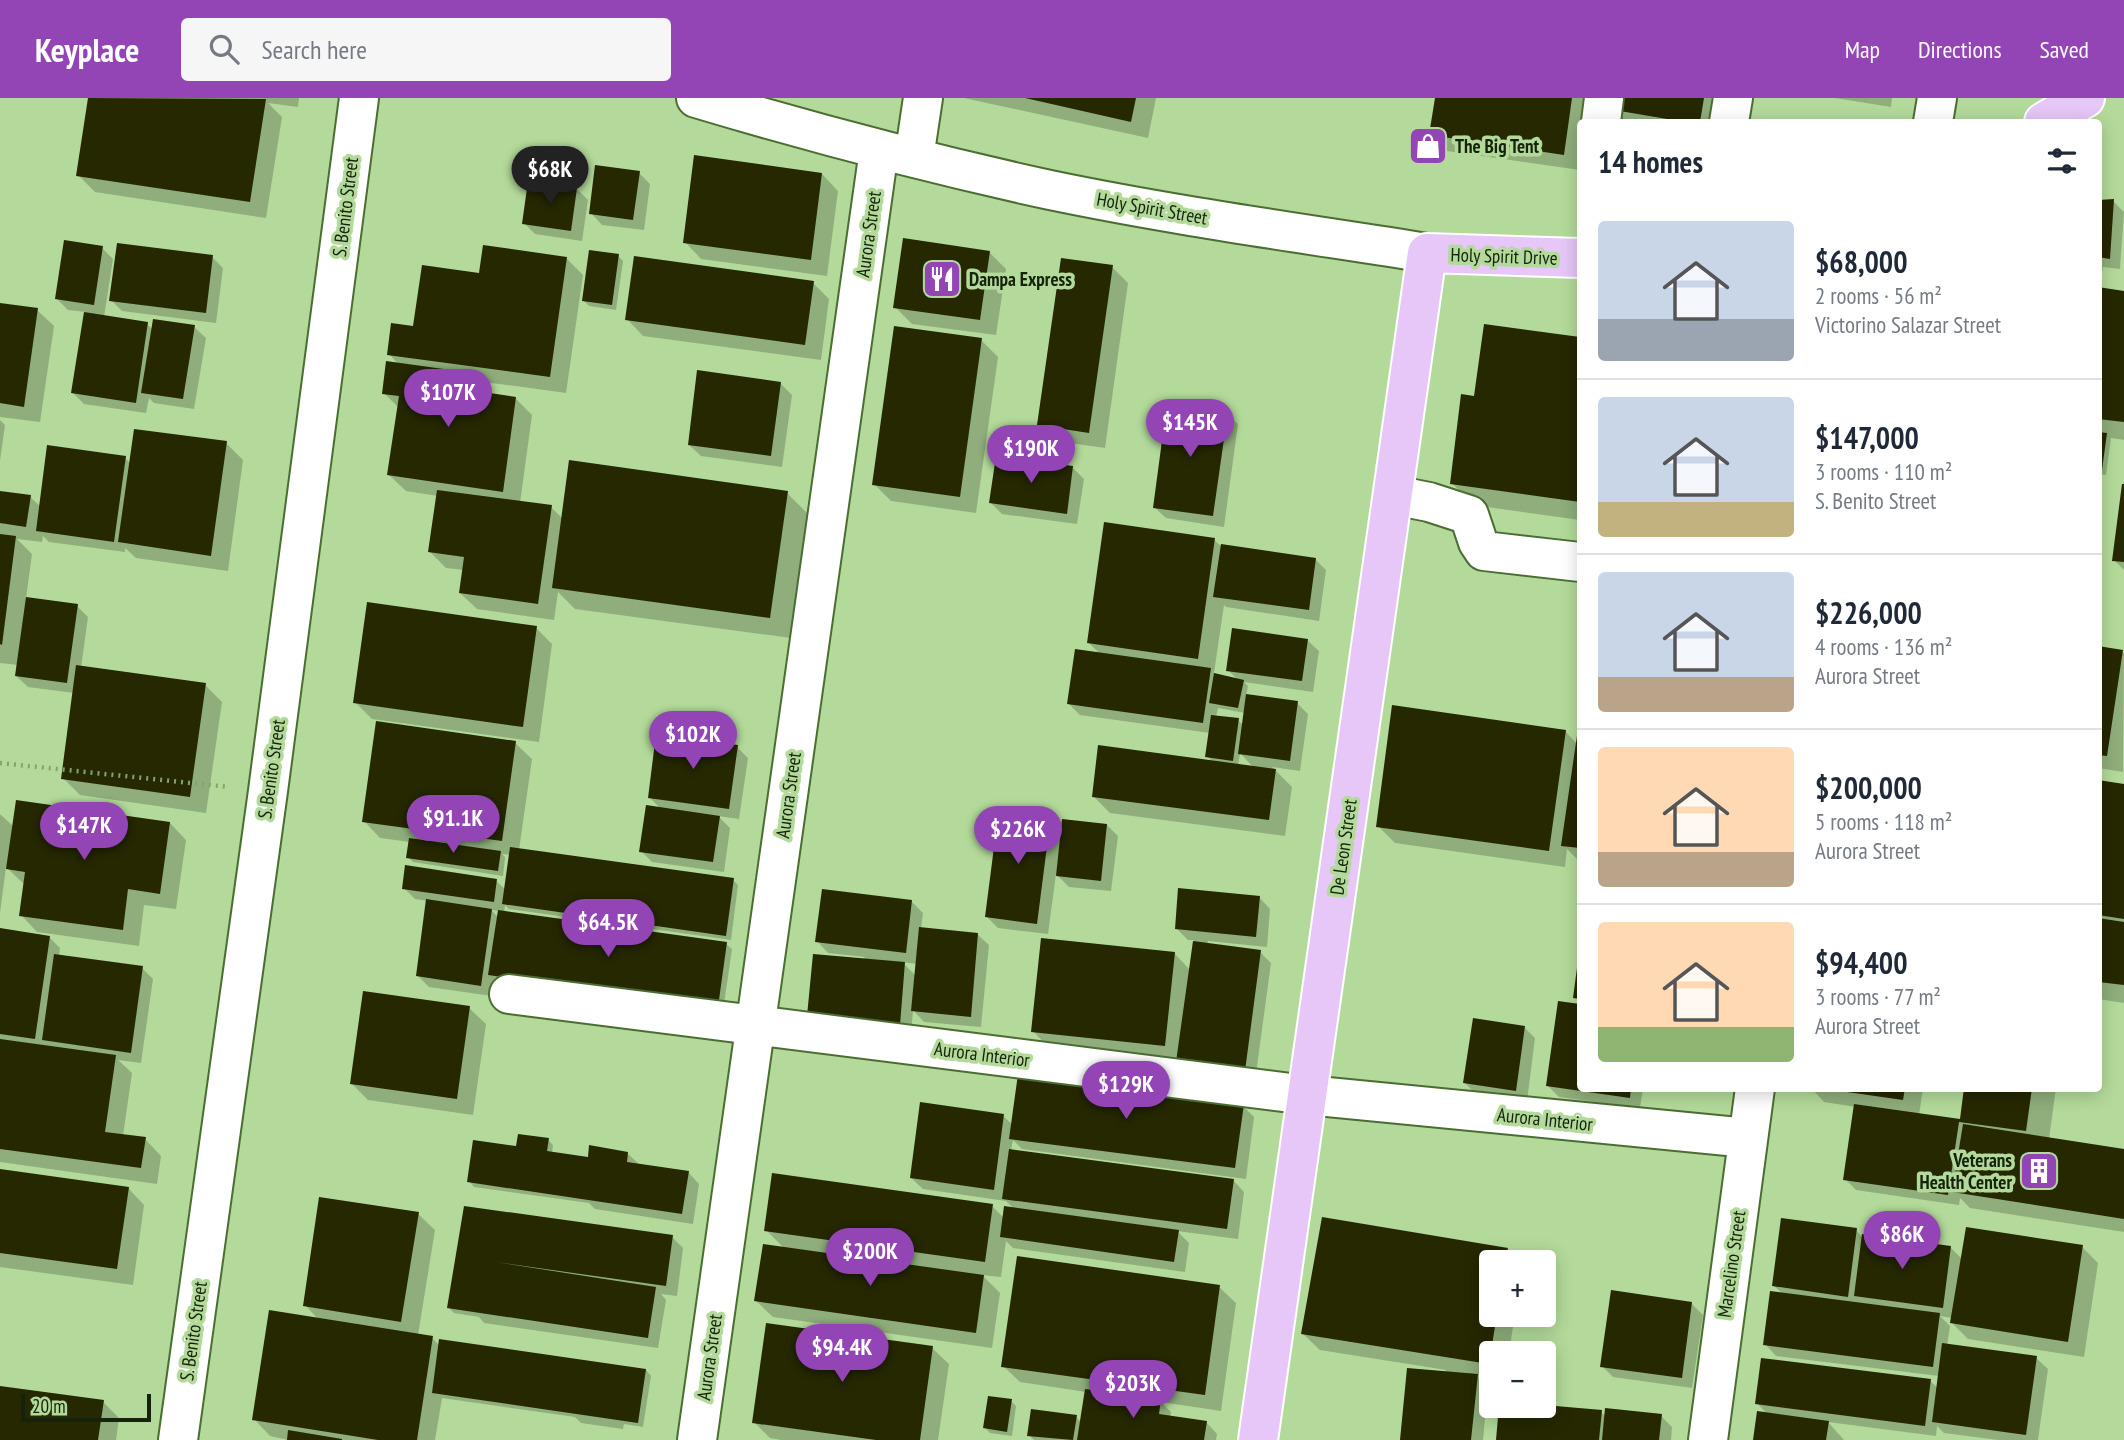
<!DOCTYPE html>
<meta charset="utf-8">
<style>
body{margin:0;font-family:"PT Sans Narrow",sans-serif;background:#f6f6f7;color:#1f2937;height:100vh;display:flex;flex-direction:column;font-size:26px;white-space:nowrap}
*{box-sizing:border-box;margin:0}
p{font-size:23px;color:#747a83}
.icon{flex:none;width:38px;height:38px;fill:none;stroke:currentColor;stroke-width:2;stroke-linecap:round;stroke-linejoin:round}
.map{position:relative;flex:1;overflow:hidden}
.details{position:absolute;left:1577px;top:21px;width:525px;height:973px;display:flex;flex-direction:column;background:#fff;border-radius:7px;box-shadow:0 4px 18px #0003}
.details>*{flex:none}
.controls{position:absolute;left:1479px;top:1152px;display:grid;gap:14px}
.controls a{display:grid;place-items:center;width:77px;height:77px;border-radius:7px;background:#fff;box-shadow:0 4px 18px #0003;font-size:35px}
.scale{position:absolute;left:21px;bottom:18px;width:130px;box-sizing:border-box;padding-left:7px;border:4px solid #15230a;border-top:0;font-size:19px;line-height:24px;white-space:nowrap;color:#15230a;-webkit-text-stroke:5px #b3da9a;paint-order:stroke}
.price{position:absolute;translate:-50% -60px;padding:0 16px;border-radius:24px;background:#9345b6;color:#fff;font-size:23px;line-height:46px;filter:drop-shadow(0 2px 4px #0008)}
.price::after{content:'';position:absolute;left:50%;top:42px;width:21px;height:16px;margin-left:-10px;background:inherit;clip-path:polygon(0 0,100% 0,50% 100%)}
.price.selected{background:#222;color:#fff}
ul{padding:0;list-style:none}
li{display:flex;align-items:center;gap:21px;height:175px;padding:0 21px}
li+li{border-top:2px solid #e0e1e3}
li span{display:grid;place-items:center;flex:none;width:196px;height:140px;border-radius:7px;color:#555}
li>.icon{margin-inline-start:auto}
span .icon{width:84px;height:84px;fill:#fffc;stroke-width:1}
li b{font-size:30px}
h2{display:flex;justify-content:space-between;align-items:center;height:84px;padding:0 21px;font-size:30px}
header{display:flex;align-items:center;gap:42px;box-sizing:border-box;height:98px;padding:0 35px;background:#9345b6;color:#fff}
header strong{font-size:33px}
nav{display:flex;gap:38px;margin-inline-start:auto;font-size:24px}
.search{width:490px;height:63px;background:#f6f6f7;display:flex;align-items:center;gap:18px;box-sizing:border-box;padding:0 24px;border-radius:7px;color:#747a83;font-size:26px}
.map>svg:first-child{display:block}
</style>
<header>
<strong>Keyplace</strong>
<div class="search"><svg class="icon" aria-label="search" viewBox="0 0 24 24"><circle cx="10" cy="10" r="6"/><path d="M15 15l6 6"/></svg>Search here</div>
<nav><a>Map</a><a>Directions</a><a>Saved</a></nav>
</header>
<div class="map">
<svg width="2124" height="1342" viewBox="0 0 2124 1342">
<rect width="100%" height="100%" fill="#b3da9a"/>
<path fill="#0003" fill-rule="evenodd" d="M90 0H299L298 9 268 5 282 19 266 120 95 94 78 77Z
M964 0H1156L1148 40Z
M1436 0H1591L1587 24H1580V72L1447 53 1431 36Z
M1612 0H1723L1719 24H1625L1610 10Z
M1835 0H1892L1891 9Z
M639 75 650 86 644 132 602 127 591 115Z
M822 76 838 93 827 178 701 161 685 144Z
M577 91 588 102 582 143 535 136 524 125Z
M2098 103H2113L2124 114 2120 171 2103 169 2099 186Z
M102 150 113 161 104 219 147 226 153 232 194 229 206 240 194 311 154 305 149 300 146 315 84 306 73 295 86 214 68 212 57 201Z
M989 154 1006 171 996 237 912 226 895 209Z
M618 158 623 163 616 212 589 208 584 203Z
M212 159 223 170 216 225 122 213 111 202Z
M566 160 583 177 566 295 463 281 474 292 473 294 515 300 532 317 520 405 551 409 563 421 787 395 808 416 791 540 575 511 558 494 554 522 477 511 460 495 464 472 446 470 430 454 438 398 406 393 389 377 399 310 384 295 399 267 389 256 415 230 480 177Z
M1112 169 1128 185 1105 350 1056 343 1039 327Z
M813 185 829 201 821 262 643 238 627 221Z
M2124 195V342L2111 340 2106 377 2098 376V201Z
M0 207 37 212 54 228 40 324 0 319Z
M1485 228 1580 241V422L1473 407 1452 385 1476 300Z
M981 242 998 259 976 415 891 403 874 386Z
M781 286 792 297 782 369 701 358 689 347Z
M1227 315 1238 326 1224 429 1166 420 1154 409Z
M0 322 5 327 0 363Z
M226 345 243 362 228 473 136 460 125 450V454L49 444 43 438 42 444 17 441 32 456 26 500 77 508 88 519 81 570 205 587 222 604 206 715 80 697 63 680 74 595 28 589 16 578 18 567 0 565V394L30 399 41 409 125 360 130 365Z
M1073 370 1084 381 1077 426 1002 416 991 405Z
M2124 387V472L2114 462Z
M1214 442 1221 448 1315 461 1326 472 1319 523 1226 509 1224 507 1214 575 1238 582 1228 572 1307 542 1319 553 1313 594 1244 584 1248 588 1246 598 1297 605 1308 616 1300 673 1272 669 1292 689 1285 738 1110 715 1093 698 1213 664 1207 658 1210 635 1080 617 1069 606 1100 556 1089 545ZM1218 610 1245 615 1243 627 1238 622 1216 619ZM1240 655 1254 670 1238 668Z
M536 530 552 546 539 644 372 621 355 604Z
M2098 550 2124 555 2123 674 2098 670Z
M1580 626V764L1567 751 1565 769 1395 745 1378 728 1565 633 1577 646Z
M515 645 532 661 519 752 733 782 738 787 731 842 509 811 505 807 504 815 726 846 732 851 723 913 494 881 492 898 429 889 418 878 428 803 415 801 404 790 496 783 506 792 511 757 502 756 505 759 503 778 413 764 408 759 410 744 380 740 364 723ZM491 812 499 813 498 819Z
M737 649 748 660 739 721 718 718 730 730 724 774 652 764 641 753 661 711 649 699Z
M2098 684 2124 688V905L2098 901Z
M0 716 14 729 170 725 186 742 176 811 144 807 139 848 37 834 21 817 25 787 6 769 0 815Z
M1051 719 1063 731 1107 727 1118 738 1111 793 1069 789 1056 776 1048 836 998 830 987 819Z
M1259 799 1270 811 1267 849 1208 843 1207 847 1260 854 1271 865 1255 983 1049 950 1033 933 1174 855 1190 872 1194 842H1188L1176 830Z
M912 804 923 815 921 831 977 836 989 847 981 929 924 924 913 912 911 937 820 929 865 859 828 855 817 843ZM902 864 917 866 916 878Z
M0 832 49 839 60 850 59 858 142 870 153 881 141 965 118 962 132 975 123 1038 145 1041 161 1058 157 1086 0 1064Z
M1560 905 1580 907V990H1643L1640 1010 1559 999 1548 988Z
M469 910 486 926 473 1017 368 1002 352 986Z
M1524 929 1535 940 1527 1003 1476 996 1465 985Z
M1811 990H1923L1919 1017 1959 1023 1961 1025 1966 990H2056L2049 1041 2124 1053V1134L1970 1110 1960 1100 1959 1107 1856 1092 1845 1081 1856 1009 1824 1004Z
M1243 1008 1254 1019 1246 1081 1022 1051 1013 1042 1011 1053 1233 1082 1244 1094 1238 1141 1177 1133 1189 1145 1185 1174 1013 1150 1006 1143 1001 1179 982 1177 1000 1195 992 1250 773 1219 756 1203 785 1151 766 1132 992 1108 1004 1120 1014 1111 1006 1103 923 1091 911 1080 1003 1018 1013 1027Z
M548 1042 553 1047 552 1055 589 1061 627 1055 639 1066 688 1074 699 1086 693 1126 595 1111 589 1105 474 1089 469 1083 517 1050Z
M0 1073 128 1090 144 1107 133 1187 0 1169Z
M465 1110 672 1139 683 1150 677 1198 661 1196 666 1202 658 1250 484 1225 479 1219 454 1215 449 1210Z
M418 1116 435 1132 418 1237 432 1240 440 1248 646 1272 651 1278 643 1329 624 1326 623 1331 581 1325 575 1319 442 1300 435 1342H288L270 1338 254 1321 319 1222 305 1207Z
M1856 1132 1861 1138 1950 1149 1962 1161 2082 1149 2098 1165 2084 1259 1968 1241 1952 1225V1220L1940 1218 1950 1228 1947 1248 2036 1260 2048 1271 2038 1342H1998L1944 1335 1937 1328 1936 1338 1828 1324 1844 1342H1755L1767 1316 1757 1305 1930 1283 1938 1290 1939 1278 1776 1258 1765 1246 1783 1196 1774 1188Z
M1507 1152 1519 1164H1491V1216H1515L1509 1255H1491V1279L1476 1277 1488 1289 1483 1342H1402L1446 1272 1320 1252 1303 1236Z
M1219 1189 1236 1205 1221 1313 1161 1304 1171 1314 1170 1319 1206 1324 1217 1336 1216 1342H1034L1029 1337 1076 1319 1082 1325 1086 1294 1020 1284 1003 1268Z
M1692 1206 1703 1217 1692 1290 1613 1279 1602 1268Z
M932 1250 949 1266 938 1342H781L770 1340 754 1324Z
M0 1290 103 1304 119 1320 116 1342H0Z
M1011 1303 1016 1308 1012 1338 990 1335 985 1330Z
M1601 1314 1606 1319 1661 1318 1672 1329 1671 1342H1499Z"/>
<path fill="#252801" d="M88 0 266 1 250 104 76 78Z
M1025 0H1136L1131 24Z
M1435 0H1572L1564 57 1429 37Z
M1610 0H1704L1700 24H1685L1608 11Z
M694 57 822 75 811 162 683 145Z
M595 67 640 73 633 122 589 116Z
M528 83 577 90 571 133 522 126Z
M2114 101 2110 161 2098 159V102Z
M903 140 990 153 980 222 893 210Z
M64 142 103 148 94 207 55 201Z
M117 145 213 157 206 215 109 203Z
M483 147 567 159 550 279 387 257 391 225 413 228 422 167 479 175Z
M589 152 619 156 612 207 582 203Z
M634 158 814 183 805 247 625 222Z
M1061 160 1113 167 1089 335 1037 327Z
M2098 189 2124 193V324L2098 321Z
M0 205 38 210 24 309 0 305Z
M84 214 148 224 136 305 71 295Z
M153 221 195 227 183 301 141 295Z
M1484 226 1580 239V404L1450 386 1461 296 1474 298Z
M894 228 982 240 960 399 872 387Z
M386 263 458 273 456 290 516 299 503 394 387 377 399 298 382 296Z
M697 272 781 284 771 358 688 347Z
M1167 305 1228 313 1213 418 1153 410Z
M134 331 227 343 211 458 118 444Z
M2098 334 2107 335 2102 372H2098Z
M47 347 126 358 114 444 36 433Z
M996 358 1073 368 1067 416 989 405Z
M569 362 788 393 770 520 552 490Z
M2122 386H2124V464L2112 463Z
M437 392 552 407 538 506 459 495 464 459 428 454Z
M0 393 31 397 26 429 0 425Z
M1104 424 1215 440 1198 561 1087 545Z
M0 436 16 438 2 547 0 546Z
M1221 446 1316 460 1309 512 1213 499Z
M26 499 78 506 67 585 15 578Z
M367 504 537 528 523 629 353 605Z
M1232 530 1308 541 1302 583 1226 573Z
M2098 548 2123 552 2107 658 2098 657Z
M1075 551 1211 570 1203 625 1067 606Z
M76 567 206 585 190 699 61 681Z
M1214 575 1244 582 1238 610 1209 605Z
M1246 596 1298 603 1290 663 1238 656Z
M1392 607 1566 632 1549 753 1376 729Z
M1211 617 1239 620 1233 663 1205 659Z
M376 623 516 643 502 743 362 724Z
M1579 624 1580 625V750L1561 748Z
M656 636 738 647 729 711 648 700Z
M1098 647 1276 671 1269 722 1092 699Z
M2098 682 2124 686V821L2098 817Z
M16 702 170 724 160 796 128 791 123 832 19 818 25 774 6 771Z
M646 707 720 718 713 764 639 754Z
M999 710 1051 717 1037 826 985 819Z
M1062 721 1107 726 1101 783 1056 778Z
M409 740 501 753 498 773 406 760Z
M510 749 734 780 726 838 502 806Z
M405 767 497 781 494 804 402 791Z
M1178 790 1260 798 1256 839 1175 831Z
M822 791 912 802 906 855 815 844Z
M426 801 492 811 481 888 416 878Z
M498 812 727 844 718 909 488 877Z
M2098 820 2124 824V887L2098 884Z
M919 829 978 835 971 919 911 913Z
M0 830 50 838 35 941 0 936Z
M1041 840 1175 854 1165 948 1031 934Z
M1193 843 1261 852 1245 973 1176 964Z
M1579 855H1580V901L1573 900Z
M54 856 143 868 131 955 42 942Z
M813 856 905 864 900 927 807 918Z
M363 893 470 908 457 1001 350 986Z
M1558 903 1580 906V990H1631L1630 1000 1546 988Z
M1473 920 1525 928 1516 993 1463 985Z
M0 941 116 957 105 1034 146 1039 141 1070 0 1051Z
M1018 976 1244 1006 1235 1070 1009 1041Z
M1833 990H1905L1903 1002 1833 992Z
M1964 990H2032L2026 1033 1959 1024 1948 1097 1843 1082 1854 1006 1960 1021Z
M920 1004 1004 1016 994 1092 910 1080Z
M1963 1026 2124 1051V1121L1952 1094Z
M518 1036 549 1040 547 1053 588 1059 589 1047 628 1054 627 1064 689 1073 682 1116 467 1084 473 1042 516 1048Z
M1009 1051 1234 1081 1227 1131 1002 1101Z
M0 1071 129 1089 117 1171 0 1155Z
M772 1075 993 1106 985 1164 764 1133Z
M319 1099 419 1114 401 1224 303 1208Z
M464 1108 673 1137 666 1188 495 1164 656 1189 648 1240 447 1210Z
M1004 1108 1179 1132 1174 1164 1000 1139Z
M1322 1119 1508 1150 1505 1164H1491V1216H1497L1489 1266 1301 1236Z
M1781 1120 1857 1130 1848 1199 1772 1188Z
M1966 1129 2083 1147 2068 1244 1950 1225Z
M1862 1136 1951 1148 1943 1210 1854 1198Z
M763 1146 984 1177 976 1235 754 1203Z
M1017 1158 1220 1187 1205 1297 1001 1269Z
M1611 1192 1692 1204 1682 1280 1600 1269Z
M1770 1193 1940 1215 1933 1269 1763 1247Z
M269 1212 433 1238 417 1342H378L252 1322Z
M766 1225 933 1248 920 1342H876L752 1325Z
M439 1241 646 1271 638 1325 432 1295Z
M1942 1245 2037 1258 2026 1337 1932 1324Z
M1761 1260 1931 1281 1925 1328 1755 1306Z
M1407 1270 1478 1276 1471 1342H1400Z
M0 1288 104 1302 98 1342H0Z
M1085 1291 1161 1301 1159 1316 1207 1323 1204 1342H1077Z
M988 1298 1012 1301 1007 1334 983 1330Z
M1499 1307H1544L1602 1312 1599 1342H1496Z
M1605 1310 1662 1316 1659 1342H1602Z
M1031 1311 1077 1317 1073 1342 1027 1338Z
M1757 1313 1829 1323 1826 1342H1753Z
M288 1332 342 1341V1342H287Z"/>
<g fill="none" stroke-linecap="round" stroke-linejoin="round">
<g stroke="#4b6d32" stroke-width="42">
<path id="minor" d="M696 0C813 35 931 66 1050 92 1175 118 1301 135 1427 155
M1601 24 1604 0
M1729 24 1733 0
M1933 24 1937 0
M914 60 923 0
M1393 397 1429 404 1469 417 1478 444 1484 453 1580 464
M509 896 1307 997 1748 1040
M178 1342 268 693 359 0
M697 1342 879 52
M1708 1342 1755 990"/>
</g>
<g stroke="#fff" stroke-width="42">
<path id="major" d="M2044 24 2085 0
M1258 1342 1427 155 1580 160"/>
</g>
<path stroke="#84a36f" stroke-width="4.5" stroke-dasharray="2 5" stroke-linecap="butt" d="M0 665 229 689"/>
<use href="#minor" stroke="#fff" stroke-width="38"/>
<use href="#major" stroke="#e6c7f7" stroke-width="38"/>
</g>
<defs>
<g id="shop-square" transform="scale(2.0125)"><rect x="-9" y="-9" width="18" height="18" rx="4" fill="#9345b6" stroke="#b3da9a"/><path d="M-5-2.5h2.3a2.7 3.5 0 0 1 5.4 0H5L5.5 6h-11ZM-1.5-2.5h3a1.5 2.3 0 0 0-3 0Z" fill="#fff"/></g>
<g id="restaurant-square" transform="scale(2.0125)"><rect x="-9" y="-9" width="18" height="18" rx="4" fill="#9345b6" stroke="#b3da9a"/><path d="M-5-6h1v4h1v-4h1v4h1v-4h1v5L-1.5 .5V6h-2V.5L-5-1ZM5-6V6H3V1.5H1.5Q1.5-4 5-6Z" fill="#fff"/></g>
<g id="building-square" transform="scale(2.0125)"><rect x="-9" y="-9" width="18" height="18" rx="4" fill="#9345b6" stroke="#b3da9a"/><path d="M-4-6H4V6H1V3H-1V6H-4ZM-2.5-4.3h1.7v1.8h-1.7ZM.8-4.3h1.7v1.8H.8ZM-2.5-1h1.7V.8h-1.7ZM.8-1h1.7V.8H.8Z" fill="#fff"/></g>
</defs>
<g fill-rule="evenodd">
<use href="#shop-square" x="1428" y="48"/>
<use href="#restaurant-square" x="942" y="181"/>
<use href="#building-square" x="2039" y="1073"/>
</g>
<g text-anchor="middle" stroke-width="7" stroke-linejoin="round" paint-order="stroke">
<g font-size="19" font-weight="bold" fill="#15230a" stroke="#b3da9a" text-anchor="start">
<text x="1455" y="55">The Big Tent</text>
<text x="969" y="188">Dampa Express</text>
<text x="2012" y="1069" text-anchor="end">Veterans<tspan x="2012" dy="22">Health Center</tspan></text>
</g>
<g font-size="19" fill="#15230a" stroke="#b3da9a">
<text transform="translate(345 109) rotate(-83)" y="7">S. Benito Street</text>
<text transform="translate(1152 110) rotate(10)" y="7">Holy Spirit Street</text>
<text transform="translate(868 136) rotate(-82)" y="7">Aurora Street</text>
<text transform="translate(1504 158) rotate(2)" y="7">Holy Spirit Drive</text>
<text transform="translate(271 671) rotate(-82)" y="7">S. Benito Street</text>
<text transform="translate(788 697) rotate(-82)" y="7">Aurora Street</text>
<text transform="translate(1343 749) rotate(-82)" y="7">De Leon Street</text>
<text transform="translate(982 956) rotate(7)" y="7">Aurora Interior</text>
<text transform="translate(1545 1021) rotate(6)" y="7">Aurora Interior</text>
<text transform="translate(1731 1166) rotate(-82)" y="7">Marcelino Street</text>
<text transform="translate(193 1233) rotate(-82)" y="7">S. Benito Street</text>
<text transform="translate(709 1259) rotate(-82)" y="7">Aurora Street</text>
</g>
</g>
</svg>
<div class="controls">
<a>+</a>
<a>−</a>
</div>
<div class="scale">20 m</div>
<b class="price selected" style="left:550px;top:108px">$68K</b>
<b class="price" style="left:448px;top:331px">$107K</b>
<b class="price" style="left:1190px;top:361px">$145K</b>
<b class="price" style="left:1031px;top:387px">$190K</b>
<b class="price" style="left:693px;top:673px">$102K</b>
<b class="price" style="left:453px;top:757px">$91.1K</b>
<b class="price" style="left:84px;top:764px">$147K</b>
<b class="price" style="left:1018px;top:768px">$226K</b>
<b class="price" style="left:608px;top:861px">$64.5K</b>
<b class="price" style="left:1126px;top:1023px">$129K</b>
<b class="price" style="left:1902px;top:1173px">$86K</b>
<b class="price" style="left:870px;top:1190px">$200K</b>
<b class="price" style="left:842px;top:1286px">$94.4K</b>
<b class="price" style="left:1133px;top:1322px">$203K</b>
<section class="details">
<h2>14 homes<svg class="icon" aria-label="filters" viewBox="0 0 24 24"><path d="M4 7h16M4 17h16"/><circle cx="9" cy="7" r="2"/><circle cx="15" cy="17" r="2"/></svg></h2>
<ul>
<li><span style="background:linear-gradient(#c9d6e8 70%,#9aa5b1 0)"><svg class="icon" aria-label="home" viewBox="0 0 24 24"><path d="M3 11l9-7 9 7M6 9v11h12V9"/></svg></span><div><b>$68,000</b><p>2 rooms · 56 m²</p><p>Victorino Salazar Street</p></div></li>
<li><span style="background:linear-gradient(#c9d6e8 75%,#c2b280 0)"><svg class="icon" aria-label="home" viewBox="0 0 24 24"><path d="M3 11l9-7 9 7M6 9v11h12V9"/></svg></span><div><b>$147,000</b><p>3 rooms · 110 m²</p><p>S. Benito Street</p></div></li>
<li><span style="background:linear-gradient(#c9d6e8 75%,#b9a48a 0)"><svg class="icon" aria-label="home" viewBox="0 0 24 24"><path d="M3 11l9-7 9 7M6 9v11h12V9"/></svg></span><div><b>$226,000</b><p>4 rooms · 136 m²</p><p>Aurora Street</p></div></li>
<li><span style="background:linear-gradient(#ffd9b3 75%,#b9a48a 0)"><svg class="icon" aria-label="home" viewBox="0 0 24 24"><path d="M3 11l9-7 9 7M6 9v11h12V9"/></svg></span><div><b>$200,000</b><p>5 rooms · 118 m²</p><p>Aurora Street</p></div></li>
<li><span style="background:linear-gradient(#ffd9b3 75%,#8fb573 0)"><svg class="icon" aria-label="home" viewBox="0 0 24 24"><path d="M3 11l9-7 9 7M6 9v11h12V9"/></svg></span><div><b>$94,400</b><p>3 rooms · 77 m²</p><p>Aurora Street</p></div></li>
</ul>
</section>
</div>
